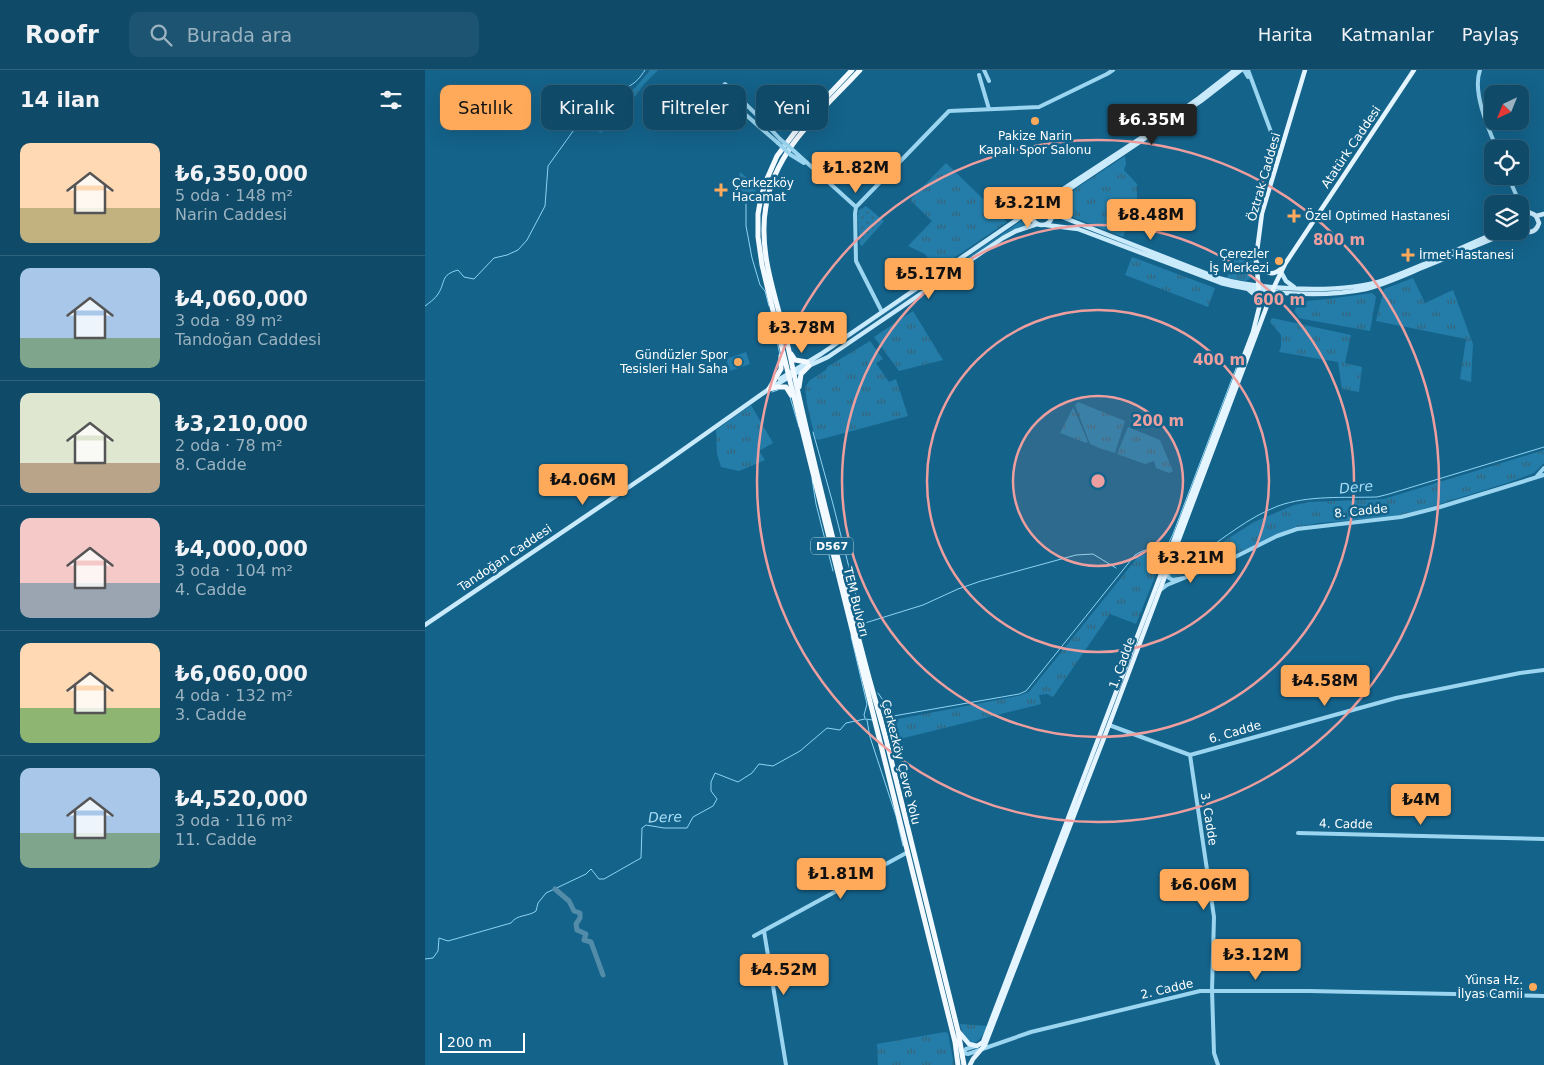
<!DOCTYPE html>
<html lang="tr">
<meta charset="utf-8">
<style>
body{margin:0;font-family:"DejaVu Sans",sans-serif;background:#1d5471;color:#f1f3f6;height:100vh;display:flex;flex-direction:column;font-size:19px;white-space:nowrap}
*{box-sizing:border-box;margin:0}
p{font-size:16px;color:#9bb3c0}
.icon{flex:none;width:28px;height:28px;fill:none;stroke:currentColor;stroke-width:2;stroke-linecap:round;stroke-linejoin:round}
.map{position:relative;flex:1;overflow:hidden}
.details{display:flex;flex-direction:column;background:#0f4a68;width:425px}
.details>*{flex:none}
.banner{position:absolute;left:15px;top:15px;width:475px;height:45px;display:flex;gap:10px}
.needle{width:32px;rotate:223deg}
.fabs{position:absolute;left:1059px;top:15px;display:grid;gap:10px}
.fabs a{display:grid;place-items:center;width:45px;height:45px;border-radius:10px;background:#0f4a68;box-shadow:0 5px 20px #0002,0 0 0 1px #2f627c;font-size:25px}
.scale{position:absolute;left:15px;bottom:12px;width:85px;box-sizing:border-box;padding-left:5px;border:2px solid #fff;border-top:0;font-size:14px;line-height:18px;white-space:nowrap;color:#fff;-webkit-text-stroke:4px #14638b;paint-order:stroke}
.price{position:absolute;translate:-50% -42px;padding:0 11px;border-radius:5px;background:#ffaa5a;color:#111;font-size:16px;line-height:32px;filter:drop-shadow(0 1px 2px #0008)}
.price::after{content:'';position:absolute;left:50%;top:30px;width:15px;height:11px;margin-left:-8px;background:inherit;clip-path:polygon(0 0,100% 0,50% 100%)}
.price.on{background:#222;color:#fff}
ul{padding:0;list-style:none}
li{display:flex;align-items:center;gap:15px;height:125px;padding:0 20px}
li+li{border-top:1px solid #2f627c}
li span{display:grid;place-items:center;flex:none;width:140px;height:100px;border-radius:10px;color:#555}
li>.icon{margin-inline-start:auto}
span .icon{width:60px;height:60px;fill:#fffc;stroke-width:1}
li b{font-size:21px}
h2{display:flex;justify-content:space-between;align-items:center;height:60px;padding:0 20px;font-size:21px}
.tag{padding:0 18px;border-radius:10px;background:#0f4a68;box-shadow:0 5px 20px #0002,0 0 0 1px #2f627c;font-size:18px;line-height:45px}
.tag.on{background:#ffaa5a;color:#111}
header{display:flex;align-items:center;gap:30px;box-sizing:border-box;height:70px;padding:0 25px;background:#0f4a68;border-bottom:1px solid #2f627c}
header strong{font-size:24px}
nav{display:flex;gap:28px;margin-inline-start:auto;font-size:18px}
.search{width:350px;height:45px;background:#1d5471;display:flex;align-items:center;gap:12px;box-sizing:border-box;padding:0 18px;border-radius:10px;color:#9bb3c0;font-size:19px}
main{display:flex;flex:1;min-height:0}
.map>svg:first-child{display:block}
</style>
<header>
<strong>Roofr</strong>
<div class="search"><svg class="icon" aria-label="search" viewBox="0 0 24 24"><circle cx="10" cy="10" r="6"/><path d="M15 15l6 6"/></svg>Burada ara</div>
<nav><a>Harita</a><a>Katmanlar</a><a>Paylaş</a></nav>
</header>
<main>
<section class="details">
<h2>14 ilan<svg class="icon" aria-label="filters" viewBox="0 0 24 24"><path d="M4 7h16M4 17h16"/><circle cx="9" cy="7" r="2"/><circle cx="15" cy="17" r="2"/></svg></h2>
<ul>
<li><span style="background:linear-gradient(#ffd9b3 65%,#c2b280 0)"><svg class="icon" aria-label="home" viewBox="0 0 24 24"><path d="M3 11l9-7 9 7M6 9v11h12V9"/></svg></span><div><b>₺6,350,000</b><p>5 oda · 148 m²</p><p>Narin Caddesi</p></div></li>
<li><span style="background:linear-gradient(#a9c7e8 70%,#7fa58c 0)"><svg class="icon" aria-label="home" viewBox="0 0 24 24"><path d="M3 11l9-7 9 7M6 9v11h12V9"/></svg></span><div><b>₺4,060,000</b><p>3 oda · 89 m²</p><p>Tandoğan Caddesi</p></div></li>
<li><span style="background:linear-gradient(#dfe7d0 70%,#b9a48a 0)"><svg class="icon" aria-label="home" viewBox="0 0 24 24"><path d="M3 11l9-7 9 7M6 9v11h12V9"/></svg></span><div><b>₺3,210,000</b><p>2 oda · 78 m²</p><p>8. Cadde</p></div></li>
<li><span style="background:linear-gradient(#f6c9c9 65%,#9aa5b1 0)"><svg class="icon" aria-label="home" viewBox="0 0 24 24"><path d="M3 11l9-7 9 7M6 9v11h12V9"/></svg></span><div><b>₺4,000,000</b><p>3 oda · 104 m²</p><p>4. Cadde</p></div></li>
<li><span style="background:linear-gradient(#ffd9b3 65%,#8fb573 0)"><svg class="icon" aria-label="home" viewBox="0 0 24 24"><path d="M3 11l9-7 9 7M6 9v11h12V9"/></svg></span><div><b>₺6,060,000</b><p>4 oda · 132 m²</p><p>3. Cadde</p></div></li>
<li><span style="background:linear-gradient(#a9c7e8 65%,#7fa58c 0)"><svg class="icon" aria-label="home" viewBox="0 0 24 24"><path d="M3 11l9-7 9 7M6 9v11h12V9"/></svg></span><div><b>₺4,520,000</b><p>3 oda · 116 m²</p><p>11. Cadde</p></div></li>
</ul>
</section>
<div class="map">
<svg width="1119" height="995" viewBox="0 0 1119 995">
<defs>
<pattern id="grass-tufts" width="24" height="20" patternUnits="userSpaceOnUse" patternTransform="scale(1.25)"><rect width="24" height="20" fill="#237da8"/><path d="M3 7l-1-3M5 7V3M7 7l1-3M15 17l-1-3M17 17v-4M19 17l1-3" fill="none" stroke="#38647a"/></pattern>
<pattern id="park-dots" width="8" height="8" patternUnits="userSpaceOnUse" patternTransform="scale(1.25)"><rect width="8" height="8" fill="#237da8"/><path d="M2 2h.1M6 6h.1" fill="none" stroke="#38647a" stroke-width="1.8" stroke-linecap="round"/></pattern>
</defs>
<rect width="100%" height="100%" fill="#14638b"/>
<path fill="url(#grass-tufts)" d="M700 86 701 94 699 100 712 114V131L698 167 640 144 638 139 639 129 653 117Z
M521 93 582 152 511 200 500 184 483 176 507 151 485 130Z
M605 145 608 154 583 162 400 284Z
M812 183C831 188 828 192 825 209L820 211 802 208Z
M707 187 790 218 783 237 700 205Z
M988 208 1000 233 1028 220 1048 274 1046 312 1035 309 1041 269 951 251 959 219Z
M947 223 951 227 945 261 878 249 874 248 870 242 871 232 903 229Z
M488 241 518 290 474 301 449 267Z
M847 248 926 265 920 293 937 297 934 322 917 319 913 292 854 282 856 277V265L845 252Z
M445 271 458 289 451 293 464 312 471 309 483 346 393 370 390 368 382 334 380 317 385 310 401 300 402 297Z
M653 332 700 351 690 383 674 378 665 374 650 335Z
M326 335 348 373 334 381 340 390 314 401 296 397 292 384 291 360Z
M648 338 650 341 663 372 661 373 635 363Z
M703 357 735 370 748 401 744 403 731 398 729 391 720 394 692 384Z
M1119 380V393L1109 403 1082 413 976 446 894 453 867 458 780 498 750 508 746 507 744 503 750 488 761 490 776 486 829 452 869 435 884 432 959 429Z
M724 482 736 483 738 487 711 554 685 544 628 627 622 624 614 625 616 634 475 669 468 650 593 626 604 622 712 488Z
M535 954 563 956C552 979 541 979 535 954Z
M520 962 523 963 529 995H453L452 974Z"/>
<path fill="url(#park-dots)" d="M225 0H233L219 14 212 24 176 63 164 55 162 49 183 31 210 18Z
M315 102 332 116 327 132 311 126Z
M441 136 459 151 437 176 435 175 432 146 434 140Z"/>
<path fill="#237da8" d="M321 282 325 294 305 301 301 289Z"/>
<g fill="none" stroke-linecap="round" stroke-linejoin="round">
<path stroke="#8dd4f3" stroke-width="1" d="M154 54C157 44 174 26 185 23 202 18 210 16 220 0
M321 134V156L327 188 335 215 340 221 344 236
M0 236C4 233 10 229 13 224 21 212 15 205 33 200L39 207 49 209 69 188 82 185 93 180 102 170 120 136 123 96 151 57
M348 252 355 285
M347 322 353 320
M365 327 374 357
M388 362 408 434 435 541 440 553 498 535 533 519 556 511 651 485 668 484 691 498
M387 409 391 434 408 501
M751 485 766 487 774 485C799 468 824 447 853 436 883 425 920 428 952 427L964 424 1119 377
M426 566 442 634 439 645 440 648
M453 623 462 636 465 646
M457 648 594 624 601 621 710 485C720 479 729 476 739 483L748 464 813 293
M442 650 445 667 471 746 478 776
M0 889 8 888 13 881 14 868 23 871 86 853C92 844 103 847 111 841L113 833 121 823 161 804 166 799 174 809H179L216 788 217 758 221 755 239 758H262L268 747 288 736 292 729 286 721V712L290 703 313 712 327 703 334 694 348 696 375 681 402 658 415 660 421 653 440 649 448 650"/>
<path stroke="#538ca9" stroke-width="5" d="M130 819 144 831 149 841 155 843V848L151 854 152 860 161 864 159 870 166 872 178 905"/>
<path stroke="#9bd5f0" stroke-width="4" d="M559 0 564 11
M819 0 823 7
M823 0 849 70 853 90
M1055 0C1047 22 1063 58 1072 79
M554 5 564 39
M337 50 300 14 296 19 321 45 353 73
M339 52 355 69
M369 81 431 137
M366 85 379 93
M1083 106 1095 134
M457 242 431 191 430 144 431 137 524 41 614 37 682 4 688 0
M1112 406 1119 398
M759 508 808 488 852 466 872 459 976 447 1015 437 1119 405
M734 521 742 515 759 508 748 510 744 508 742 502
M684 655 765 685 971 628 1095 603 1119 600
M765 685 789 847 787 920 789 983 793 995
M873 763 1119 769
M339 861 361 995
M329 866 483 782
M536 981 538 983 543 984 606 962 775 921H884L1119 926
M538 983 541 979 551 976"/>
<path stroke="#c9eafb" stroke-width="4.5" d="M607 145a10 10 0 1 1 20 0a10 10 0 1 1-20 0Z
M614 135 733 57 774 28 810 0
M626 140 633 128 640 122 776 31 816 0
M627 143 793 208C834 220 919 224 959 210 998 196 1037 177 1075 161
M1095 146 1096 138 1104 142
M1111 146 1119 144
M1095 148C1099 142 1105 141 1111 146L1114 153C1111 163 1102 165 1095 157
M621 155 653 159 796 213C838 224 898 228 941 219 961 214 980 205 999 197 1028 185 1058 173 1087 161
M856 202 861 211 869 217
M824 220 830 225 834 233
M355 309 396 284 609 138
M0 555 235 396 344 319 379 298 403 287 578 168 591 161 612 154"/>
<path stroke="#e4f5ff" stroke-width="4.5" d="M831 192C839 201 845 208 856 199
M534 962 544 974 552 976 558 972 828 262 834 238V221L831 189 837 143 880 0
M545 995 548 989 560 975 684 655 849 217 860 194 989 0"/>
<path stroke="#f2faff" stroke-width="5" d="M427 0 376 54 352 86 341 111 336 127 333 144V167L337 195 364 307 530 972 533 995
M435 0C397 41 350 79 341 136 332 185 354 234 364 281 386 384 412 487 439 589 446 617 455 645 462 673 486 769 509 865 533 961L539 995
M366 284 370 290 382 292
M374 317 376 304 384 296
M344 319 356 299V286
M344 319 352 317H361L366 325"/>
<path stroke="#9bd5f0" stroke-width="4" d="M355 69 369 81
M353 73 366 85"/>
</g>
<circle cx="673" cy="411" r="85" fill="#ed9e9e" fill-opacity=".12"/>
<g fill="none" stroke="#ed9e9e" stroke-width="2.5">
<circle cx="673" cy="411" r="85"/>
<circle cx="673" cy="411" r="171"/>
<circle cx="673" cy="411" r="256"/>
<circle cx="673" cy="411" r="341"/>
</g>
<g fill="#ffaa5a" stroke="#14638b" stroke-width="2">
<circle cx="610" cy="51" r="5"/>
<path d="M293.5 112.5h5v5h5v5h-5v5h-5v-5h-5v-5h5z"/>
<path d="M866.5 138.5h5v5h5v5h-5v5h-5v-5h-5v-5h5z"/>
<path d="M980.5 177.5h5v5h5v5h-5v5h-5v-5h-5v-5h5z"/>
<circle cx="854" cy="191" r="5"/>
<circle cx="313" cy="292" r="5"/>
<circle cx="1108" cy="917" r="5"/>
</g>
<g text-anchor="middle" stroke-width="5" stroke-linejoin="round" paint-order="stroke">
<rect fill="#14638b" stroke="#b8d0dc" stroke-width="1" x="386" y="467.5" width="42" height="17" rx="4"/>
<g font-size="11" font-weight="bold" fill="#fff">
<text x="407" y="480">D567</text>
</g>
<g font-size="12" fill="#fff" stroke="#14638b" text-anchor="start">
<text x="610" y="70" text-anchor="middle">Pakize Narin<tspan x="610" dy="14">Kapalı Spor Salonu</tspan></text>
<text x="307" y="117">Çerkezköy<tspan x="307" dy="14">Hacamat</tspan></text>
<text x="880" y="150">Özel Optimed Hastanesi</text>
<text x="844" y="188" text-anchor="end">Çerezler<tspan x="844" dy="14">İş Merkezi</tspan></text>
<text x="994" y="189">İrmet Hastanesi</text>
<text x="303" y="289" text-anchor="end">Gündüzler Spor<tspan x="303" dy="14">Tesisleri Halı Saha</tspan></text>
<text x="1098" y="914" text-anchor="end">Yünsa Hz.<tspan x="1098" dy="14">İlyas Camii</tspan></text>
</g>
<g font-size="12" fill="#fff" stroke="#14638b">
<text transform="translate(926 77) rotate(-56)" y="4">Atatürk Caddesi</text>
<text transform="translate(839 107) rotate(-74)" y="4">Öztrak Caddesi</text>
<text transform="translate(936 441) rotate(-6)" y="4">8. Cadde</text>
<text transform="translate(80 488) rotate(-34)" y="4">Tandoğan Caddesi</text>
<text transform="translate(431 532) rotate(76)" y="4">TEM Bulvarı</text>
<text transform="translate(697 593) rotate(-70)" y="4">1. Cadde</text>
<text transform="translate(810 662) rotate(-16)" y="4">6. Cadde</text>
<text transform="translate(476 692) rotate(76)" y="4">Çerkezköy Çevre Yolu</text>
<text transform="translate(784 749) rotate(81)" y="4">3. Cadde</text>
<text transform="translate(921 754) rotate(1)" y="4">4. Cadde</text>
<text transform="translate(742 919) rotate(-13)" y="4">2. Cadde</text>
</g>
<g font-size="14" font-style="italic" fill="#a7def7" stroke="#14638b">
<text transform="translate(931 417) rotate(-5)" y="5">Dere</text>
<text transform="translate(240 747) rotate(-2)" y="5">Dere</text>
</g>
</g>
<circle cx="673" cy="411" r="8" fill="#ed9e9e" stroke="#14638b" stroke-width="2.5"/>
<g font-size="15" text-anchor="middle" font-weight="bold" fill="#ed9e9e" stroke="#14638b" stroke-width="5" stroke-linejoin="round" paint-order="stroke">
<text x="914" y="175">800 m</text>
<text x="854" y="235">600 m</text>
<text x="794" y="295">400 m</text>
<text x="733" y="356">200 m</text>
</g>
</svg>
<div class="fabs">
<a><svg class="needle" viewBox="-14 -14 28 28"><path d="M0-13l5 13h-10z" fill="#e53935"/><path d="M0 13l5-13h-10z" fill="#9bb3c0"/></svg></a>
<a><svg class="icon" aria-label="locate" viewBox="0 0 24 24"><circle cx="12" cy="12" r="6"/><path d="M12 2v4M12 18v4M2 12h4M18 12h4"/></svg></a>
<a><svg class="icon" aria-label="layers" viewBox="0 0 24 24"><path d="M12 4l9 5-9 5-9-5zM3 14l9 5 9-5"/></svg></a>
</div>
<div class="scale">200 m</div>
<b class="price on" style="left:727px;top:76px">₺6.35M</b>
<b class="price" style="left:431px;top:124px">₺1.82M</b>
<b class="price" style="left:603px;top:159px">₺3.21M</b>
<b class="price" style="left:726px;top:171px">₺8.48M</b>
<b class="price" style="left:504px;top:230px">₺5.17M</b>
<b class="price" style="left:377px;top:284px">₺3.78M</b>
<b class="price" style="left:158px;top:436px">₺4.06M</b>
<b class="price" style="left:766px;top:514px">₺3.21M</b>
<b class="price" style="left:900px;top:637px">₺4.58M</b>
<b class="price" style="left:996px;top:756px">₺4M</b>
<b class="price" style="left:416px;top:830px">₺1.81M</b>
<b class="price" style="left:779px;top:841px">₺6.06M</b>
<b class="price" style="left:831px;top:911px">₺3.12M</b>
<b class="price" style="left:359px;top:926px">₺4.52M</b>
<div class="banner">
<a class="tag on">Satılık</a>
<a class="tag">Kiralık</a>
<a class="tag">Filtreler</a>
<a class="tag">Yeni</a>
</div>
</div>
</main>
